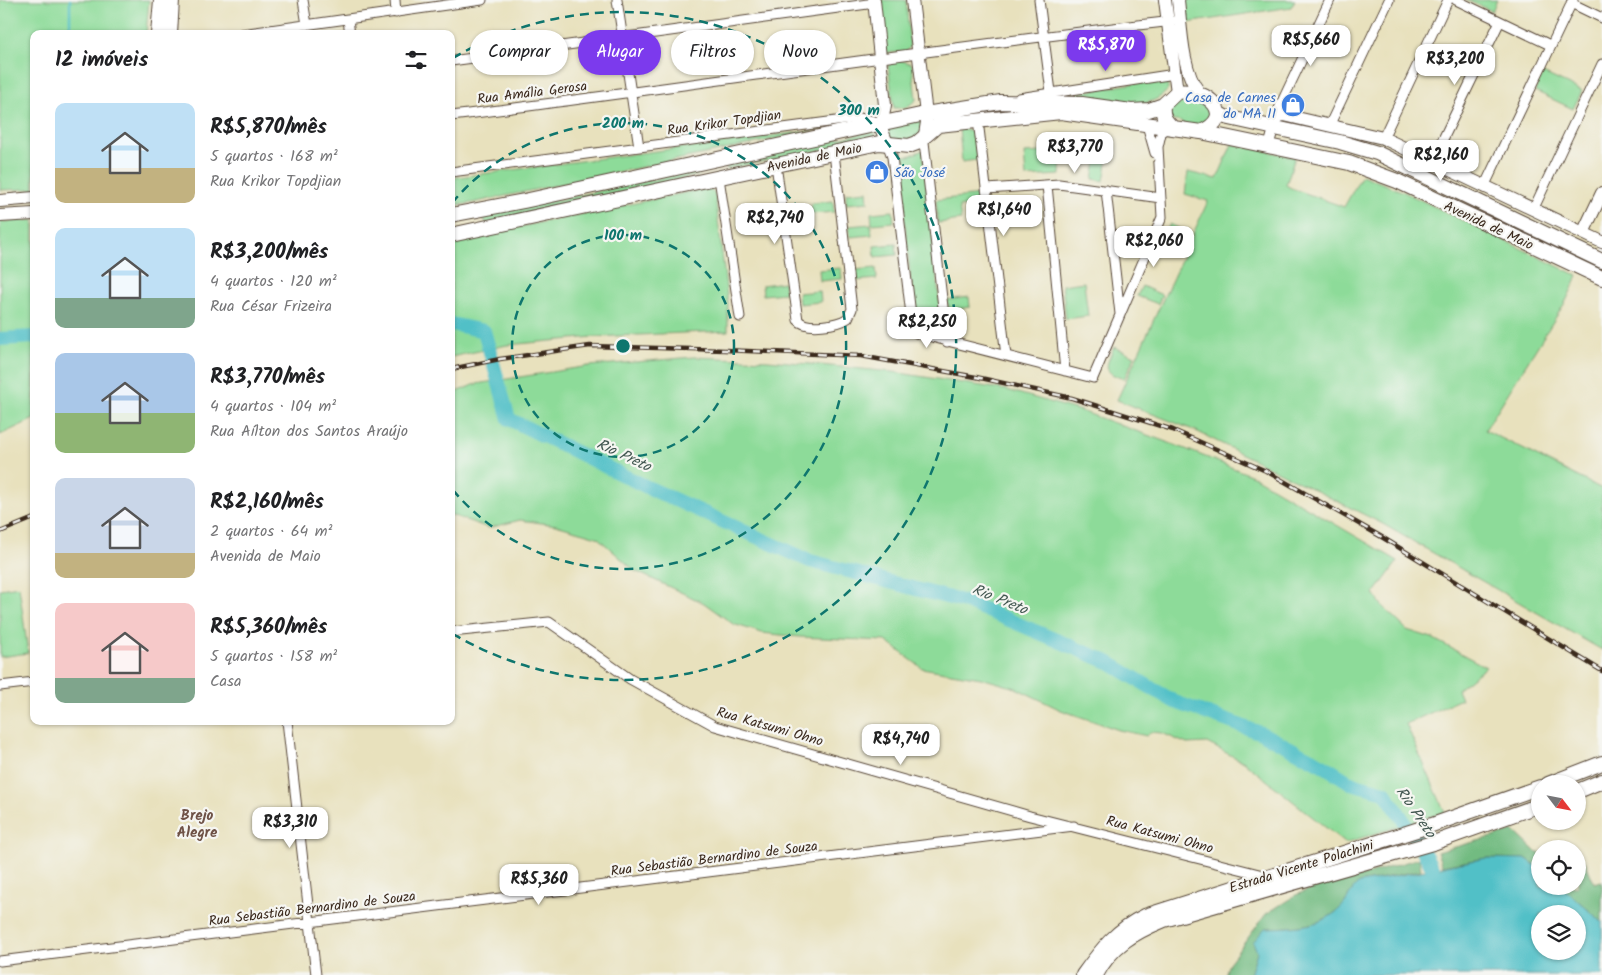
<!DOCTYPE html>
<html lang="pt">
<meta charset="utf-8">
<style>
body{margin:0;font-family:Kalam,sans-serif;background:#f2f2f2;color:#202124;height:100vh;display:flex;flex-direction:column;font-size:19px;white-space:nowrap}
*{box-sizing:border-box;margin:0}
p{font-size:16px;color:#757577}
.icon{flex:none;width:28px;height:28px;fill:none;stroke:currentColor;stroke-width:2;stroke-linecap:round;stroke-linejoin:round}
.map{position:relative;flex:1;overflow:hidden}
.sheet{position:absolute;left:30px;top:30px;width:425px;height:695px;display:flex;flex-direction:column;background:#fff;border-radius:10px;box-shadow:0 1px 4px #0004}
.sheet>*{flex:none}
.banner{position:absolute;left:470px;top:30px;width:475px;height:45px;display:flex;gap:10px}
.needle{width:32px;rotate:122deg}
.fabs{position:absolute;left:1531px;top:775px;display:grid;gap:10px}
.fabs a{display:grid;place-items:center;width:55px;height:55px;border-radius:50%;background:#fff;box-shadow:0 1px 4px #0004;font-size:25px}
.price{position:absolute;translate:-50% -42px;padding:0 11px;border-radius:10px;background:#fff;color:#222;font-size:16px;line-height:32px;filter:drop-shadow(0 1px 2px #0008)}
.price::after{content:'';position:absolute;left:50%;top:30px;width:15px;height:11px;margin-left:-8px;background:inherit;clip-path:polygon(0 0,100% 0,50% 100%)}
.price.current{background:#7c3aed;color:#fff}
ul{padding:0;list-style:none}
li{display:flex;align-items:center;gap:15px;height:125px;padding:0 25px}
li span{display:grid;place-items:center;flex:none;width:140px;height:100px;border-radius:10px;color:#555}
li>.icon{margin-inline-start:auto}
span .icon{width:60px;height:60px;fill:#fffc;stroke-width:1}
li b{font-size:21px}
h2{display:flex;justify-content:space-between;align-items:center;height:60px;padding:0 25px;font-size:21px}
.tag{padding:0 18px;border-radius:22px;background:#fff;box-shadow:0 1px 4px #0004;font-size:18px;line-height:45px}
.tag.current{background:#7c3aed;color:#fff}
.map>svg:first-child{display:block}
</style>
<div class="map">
<svg width="1602" height="975" viewBox="0 0 1602 975">
<rect width="100%" height="100%" fill="#f6f6f2"/>
<filter id="ink" filterUnits="userSpaceOnUse"><feTurbulence type="fractalNoise" baseFrequency=".02" numOctaves="2"/><feDisplacementMap in="SourceGraphic" scale="10" xChannelSelector="R" yChannelSelector="G"/><feConvolveMatrix kernelMatrix="1 2 1 2 8 2 1 2 1" color-interpolation-filters="sRGB"/></filter>
<filter id="wash" filterUnits="userSpaceOnUse"><feTurbulence type="fractalNoise" baseFrequency=".0096" numOctaves="4" result="noise"/><feDisplacementMap in="SourceGraphic" scale="20" xChannelSelector="R" yChannelSelector="G"/><feGaussianBlur stdDeviation="1.12" result="paint"/><feColorMatrix in="noise" values="0 0 0 0 0 0 0 0 0 0 0 0 0 0 0 0 0 1.4 0 .05"/><feComposite in="paint" operator="in"/></filter>
<g filter="url(#wash)">
<rect width="100%" height="100%" fill="#e8e1bd"/>
<path fill="#8ddb99" stroke="#64825c" d="M0 0H149L146 34H34V189L0 190Z
M878 0H906L910 46 906 52 884 53Z
M1184 0H1295L1291 7 1187 23Z
M1466 0H1497L1492 11Z
M900 60 912 64 916 100 906 108H894L888 66 891 61Z
M1543 73 1582 91 1573 109 1535 91Z
M1167 78 1168 90C1144 117 1099 100 1069 94Z
M1188 95 1212 109 1210 125 1188 127 1181 122 1170 120 1166 106 1171 101Z
M922 117 923 126 916 140H892L884 126Z
M959 128 969 130 974 134 977 160 962 162Z
M823 129 472 203 451 206V178Z
M873 131 878 139 726 169 727 163Z
M1232 144 1295 157 1286 185 1291 188 1344 207 1362 175 1404 192 1578 276 1566 301 1485 430 1602 489V650L1381 523 1196 431 1117 400 1208 201 1185 194 1188 172 1217 179Z
M923 150 942 325 931 335 915 325 898 155 909 156Z
M1061 151 1060 175 1026 177 1024 153Z
M1097 156 1108 158 1104 181 1093 179Z
M697 170 699 175 487 224 482 216Z
M708 188 715 194 728 304V331L593 337 507 345 451 357V241Z
M867 191 868 202 846 204V193Z
M980 195 982 204 959 207 961 220 938 223 936 200Z
M833 201 834 212 812 214 811 203Z
M893 211 894 222 872 224 871 213Z
M34 220V419L0 435V222Z
M871 224 872 235 850 237 849 226Z
M1170 224 1190 234 1186 244 1165 234Z
M896 244 897 255 875 257 874 246Z
M841 268 842 279 820 281 819 270Z
M876 268 877 279 855 281V270Z
M784 282 785 293 763 295 762 285Z
M1084 282 1088 316 1066 319 1062 285Z
M1142 286 1162 295 1158 304 1137 296Z
M820 291 821 302 799 304 798 293Z
M969 297 970 307 949 310 947 300Z
M1114 347 1135 356 1124 379C1101 372 1106 366 1114 347Z
M694 357 768 360 893 372 1007 390 1081 411 1183 448 1253 476 1398 561 1374 594 1383 607 1407 630 1432 638 1486 667 1457 690 1461 699 1406 724 1445 812 1345 843 1244 762 1207 743 1187 744 1162 733 1150 732 1147 736 1119 730 1061 710 1016 688 981 678 922 668 886 641 800 637 762 633 733 624 704 603 635 571 597 537 556 525 520 520 489 528 451 515V394L476 384 589 366Z
M19 586 28 653 0 657V589Z"/>
<path fill="#72bb81" stroke="#567250" d="M1514 831 1537 853H1540V869L1527 859 1486 858 1442 866 1437 852Z
M1578 857 1585 861 1594 883 1602 881V922L1561 886H1578Z
M1419 858 1421 870 1360 883C1351 888 1350 896 1344 904 1324 928 1294 927 1265 928L1250 975H1225L1229 963 1266 914 1296 895 1320 885 1349 880Z"/>
<path fill="#51c0c7" stroke="#467572" fill-rule="evenodd" d="M1486 858 1527 859 1540 869V886H1561L1602 922V975H1250L1257 952 1253 942 1265 928C1294 927 1324 928 1344 904 1350 896 1351 888 1360 883ZM1540 914H1578V951H1540Z"/>
<g fill="none" stroke-linecap="round" stroke-linejoin="round">
<path stroke="#51c0c7" stroke-width="2.5" d="M70 34V0"/>
<path stroke="#51c0c7" stroke-width="14" d="M451 324 484 331 509 419 649 488 810 561 969 603 1108 662 1175 702 1261 733 1321 764 1351 783 1385 792 1422 849 1440 883
M0 339 34 337"/>
</g>
</g>
<g filter="url(#ink)">
<g fill="none" stroke-linecap="round" stroke-linejoin="round">
<g stroke="#554536" stroke-width="11">
<path id="street" d="M303 0 307 25
M395 0 396 13
M617 0 639 147
M1039 0 1051 92
M1456 0 1550 45
M1571 3 1602 18
M348 20 350 34
M241 34 482 0
M451 61 875 3
M1019 98 1175 74
M451 116C692 86 932 48 1173 21
M978 120 1006 356
M1330 124 1389 0
M1147 125 1155 153
M925 135 924 142 947 342
M1383 138 1448 0
M887 143 892 157 912 323 916 333 1093 378 1162 217 1158 147 1163 125
M1269 145 1280 106 1330 0
M1432 162 1500 21
M776 165 798 320C806 330 838 325 848 318L852 309 834 153
M451 172 859 118 879 122
M719 178 740 317
M1047 185 1065 371
M1484 187 1573 0
M987 189 1059 184 1161 198
M1106 190 1120 314
M1533 210 1602 64
M451 632 549 622 630 679 715 726 1030 816 1267 876
M0 686 34 682
M287 721 316 975
M0 961 1074 826"/>
</g>
<g stroke="#554536" stroke-width="14">
<path id="secondary" d="M874 0 885 105 881 128 887 143
M912 0 927 122 925 135
M1165 0 1177 92
M1178 0C1181 26 1182 72 1199 92
M1276 117 1284 115 1383 138 1602 242
M0 201 34 198
M0 216 34 214
M1583 233 1602 193"/>
</g>
<g stroke="#554536" stroke-width="16">
<path id="primary" d="M158 34 161 0
M170 34 172 0
M1218 113 1225 117 1340 142 1377 153 1602 261
M1201 132 1349 163 1397 181 1602 278
M451 215 524 201 925 114 1001 102 1082 104 1131 111 1149 110 1163 105
M451 235 879 143 909 146 917 143 938 125 1061 112 1201 132C1238 116 1207 87 1177 92L1163 105C1162 115 1164 120 1172 127
M1548 784 1602 763
M1578 791 1602 781
M1083 975C1101 950 1117 929 1145 916L1432 825 1540 787
M1096 975C1111 945 1135 932 1164 920L1436 842 1540 805"/>
</g>
<use href="#street" stroke="#fff" stroke-width="9"/>
<use href="#secondary" stroke="#fff" stroke-width="12"/>
<use href="#primary" stroke="#fff" stroke-width="14"/>
<g stroke="#3b2a1e" stroke-width="4.5">
<path id="rail" d="M451 369 500 359 590 346 725 350 861 356 976 377 1072 398 1173 430 1266 471 1380 536 1602 671
M0 532 34 518"/>
</g>
<use href="#rail" stroke="#f6f6f2" stroke-width="2.5" stroke-dasharray="8" stroke-linecap="butt"/>
</g>
</g>
<g fill="none" stroke="#0f766e" stroke-width="2.5" stroke-dasharray="9 6">
<circle cx="623" cy="346" r="111"/>
<path d="M452 203A223 223 0 1 1 452 489"/>
<path d="M453 58A334 334 0 1 1 453 634"/>
</g>
<defs>
<g id="shop-disc" transform="scale(1.25)"><circle r="9.5" fill="#3f7fe0" stroke="#f6f6f2"/><path d="M-5-2.5h2.3a2.7 3.5 0 0 1 5.4 0H5L5.5 6h-11ZM-1.5-2.5h3a1.5 2.3 0 0 0-3 0Z" fill="#fff"/></g>
</defs>
<g fill-rule="evenodd">
<use href="#shop-disc" x="1293" y="105"/>
<use href="#shop-disc" x="877" y="172"/>
</g>
<g text-anchor="middle" stroke-width="4.5" stroke-linejoin="round" paint-order="stroke">
<g font-size="14" fill="#3b2a1e" stroke="#f6f6f2">
<text transform="translate(532 92) rotate(-7)" y="5">Rua Amália Gerosa</text>
<text transform="translate(724 122) rotate(-8)" y="5">Rua Krikor Topdjian</text>
<text transform="translate(814 157) rotate(-12)" y="5">Avenida de Maio</text>
<text transform="translate(1489 225) rotate(25)" y="5">Avenida de Maio</text>
<text transform="translate(770 726) rotate(16)" y="5">Rua Katsumi Ohno</text>
<text transform="translate(1160 834) rotate(15)" y="5">Rua Katsumi Ohno</text>
<text transform="translate(714 858) rotate(-7)" y="5">Rua Sebastião Bernardino de Souza</text>
<text transform="translate(1301 866) rotate(-17)" y="5">Estrada Vicente Polachini</text>
<text transform="translate(312 908) rotate(-7)" y="5">Rua Sebastião Bernardino de Souza</text>
</g>
<g font-size="14" fill="#366cbe" stroke="#f6f6f2" text-anchor="end">
<text x="1276" y="102">Casa de Carnes<tspan x="1276" dy="16">do MA II</tspan></text>
<text x="894" y="177" text-anchor="start">São José</text>
</g>
<g font-size="15" font-style="italic" fill="#425751" stroke="#f6f6f2">
<text transform="translate(624 455) rotate(25)" y="5">Rio Preto</text>
<text transform="translate(1000 599) rotate(22)" y="5">Rio Preto</text>
<text transform="translate(1416 812) rotate(56)" y="5">Rio Preto</text>
</g>
<g font-size="15" font-weight="bold" fill="#6f5247" stroke="#f6f6f2">
<text x="197" y="820">Brejo<tspan x="197" dy="17">Alegre</tspan></text>
</g>
</g>
<circle cx="623" cy="346" r="8" fill="#0f766e" stroke="#f6f6f2" stroke-width="2.5"/>
<g font-size="15" text-anchor="middle" font-weight="bold" fill="#0f766e" stroke="#f6f6f2" stroke-width="4.5" stroke-linejoin="round" paint-order="stroke">
<text x="859" y="115">300 m</text>
<text x="623" y="128">200 m</text>
<text x="623" y="240">100 m</text>
</g>
</svg>
<div class="fabs">
<a><svg class="needle" viewBox="-14 -14 28 28"><path d="M0-13l5 13h-10z" fill="#e53935"/><path d="M0 13l5-13h-10z" fill="#757577"/></svg></a>
<a><svg class="icon" aria-label="locate" viewBox="0 0 24 24"><circle cx="12" cy="12" r="6"/><path d="M12 2v4M12 18v4M2 12h4M18 12h4"/></svg></a>
<a><svg class="icon" aria-label="layers" viewBox="0 0 24 24"><path d="M12 4l9 5-9 5-9-5zM3 14l9 5 9-5"/></svg></a>
</div>
<b class="price" style="left:1311px;top:67px">R$5,660</b>
<b class="price current" style="left:1106px;top:72px">R$5,870</b>
<b class="price" style="left:1455px;top:86px">R$3,200</b>
<b class="price" style="left:1075px;top:174px">R$3,770</b>
<b class="price" style="left:1441px;top:182px">R$2,160</b>
<b class="price" style="left:1004px;top:237px">R$1,640</b>
<b class="price" style="left:775px;top:245px">R$2,740</b>
<b class="price" style="left:1154px;top:268px">R$2,060</b>
<b class="price" style="left:927px;top:349px">R$2,250</b>
<b class="price" style="left:901px;top:766px">R$4,740</b>
<b class="price" style="left:290px;top:849px">R$3,310</b>
<b class="price" style="left:539px;top:906px">R$5,360</b>
<div class="banner">
<a class="tag">Comprar</a>
<a class="tag current">Alugar</a>
<a class="tag">Filtros</a>
<a class="tag">Novo</a>
</div>
<section class="sheet">
<h2>12 imóveis<svg class="icon" aria-label="filters" viewBox="0 0 24 24"><path d="M4 7h16M4 17h16"/><circle cx="9" cy="7" r="2"/><circle cx="15" cy="17" r="2"/></svg></h2>
<ul>
<li><span style="background:linear-gradient(#bfe0f5 65%,#c2b280 0)"><svg class="icon" aria-label="home" viewBox="0 0 24 24"><path d="M3 11l9-7 9 7M6 9v11h12V9"/></svg></span><div><b>R$5,870/mês</b><p>5 quartos · 168 m²</p><p>Rua Krikor Topdjian</p></div></li>
<li><span style="background:linear-gradient(#bfe0f5 70%,#7fa58c 0)"><svg class="icon" aria-label="home" viewBox="0 0 24 24"><path d="M3 11l9-7 9 7M6 9v11h12V9"/></svg></span><div><b>R$3,200/mês</b><p>4 quartos · 120 m²</p><p>Rua César Frizeira</p></div></li>
<li><span style="background:linear-gradient(#a9c7e8 60%,#8fb573 0)"><svg class="icon" aria-label="home" viewBox="0 0 24 24"><path d="M3 11l9-7 9 7M6 9v11h12V9"/></svg></span><div><b>R$3,770/mês</b><p>4 quartos · 104 m²</p><p>Rua Aílton dos Santos Araújo</p></div></li>
<li><span style="background:linear-gradient(#c9d6e8 75%,#c2b280 0)"><svg class="icon" aria-label="home" viewBox="0 0 24 24"><path d="M3 11l9-7 9 7M6 9v11h12V9"/></svg></span><div><b>R$2,160/mês</b><p>2 quartos · 64 m²</p><p>Avenida de Maio</p></div></li>
<li><span style="background:linear-gradient(#f6c9c9 75%,#7fa58c 0)"><svg class="icon" aria-label="home" viewBox="0 0 24 24"><path d="M3 11l9-7 9 7M6 9v11h12V9"/></svg></span><div><b>R$5,360/mês</b><p>5 quartos · 158 m²</p><p>Casa</p></div></li>
</ul>
</section>
</div>
